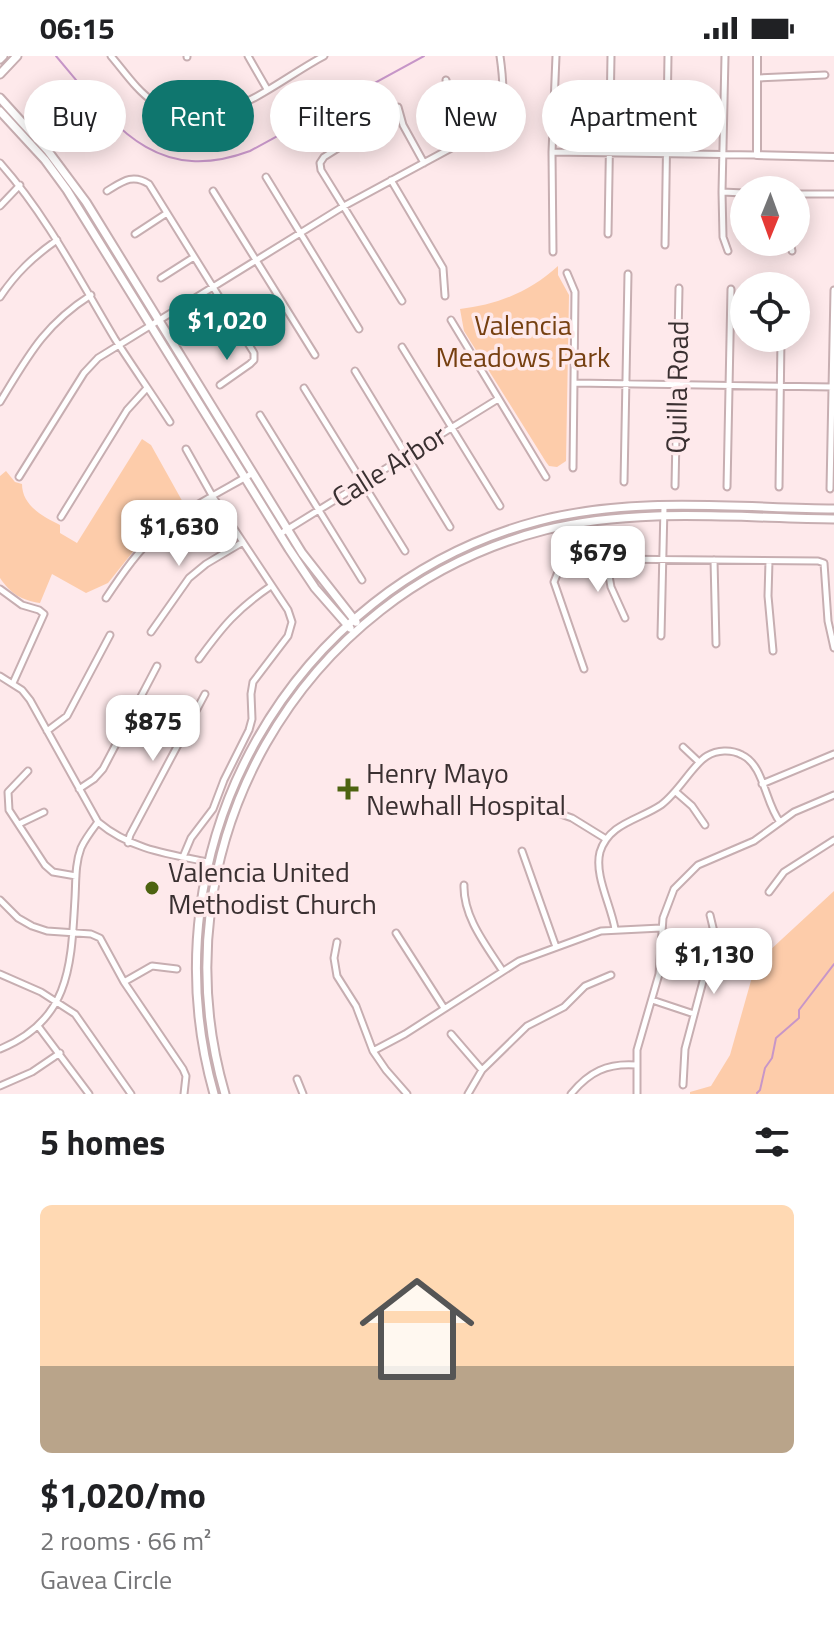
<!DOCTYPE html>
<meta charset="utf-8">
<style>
body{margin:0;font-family:"Titillium Web",sans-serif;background:#f2f2f2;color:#202124;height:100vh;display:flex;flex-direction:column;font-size:30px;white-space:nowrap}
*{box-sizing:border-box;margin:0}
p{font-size:26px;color:#757577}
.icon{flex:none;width:44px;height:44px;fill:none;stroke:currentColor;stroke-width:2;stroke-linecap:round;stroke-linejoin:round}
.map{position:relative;height:1038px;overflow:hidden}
.sheet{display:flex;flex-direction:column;background:#fff;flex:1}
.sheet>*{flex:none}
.banner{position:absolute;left:24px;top:24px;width:786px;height:72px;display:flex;gap:16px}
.needle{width:52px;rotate:181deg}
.tools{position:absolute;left:730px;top:120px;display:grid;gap:16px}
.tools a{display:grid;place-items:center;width:80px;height:80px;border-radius:50%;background:#fff;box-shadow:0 4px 20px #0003;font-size:40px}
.price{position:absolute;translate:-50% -68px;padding:0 18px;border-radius:16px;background:#fff;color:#222;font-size:26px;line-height:52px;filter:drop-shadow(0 2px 4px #0008)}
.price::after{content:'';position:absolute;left:50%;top:48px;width:24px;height:18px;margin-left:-12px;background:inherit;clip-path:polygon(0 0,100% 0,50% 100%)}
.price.current{background:#0f766e;color:#fff}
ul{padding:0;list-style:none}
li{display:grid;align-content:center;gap:16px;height:424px;padding:0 40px}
li span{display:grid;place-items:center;height:248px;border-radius:12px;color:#555}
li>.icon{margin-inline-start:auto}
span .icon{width:144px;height:144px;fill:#fffc;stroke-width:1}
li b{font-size:34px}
h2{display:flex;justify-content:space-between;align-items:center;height:96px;padding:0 40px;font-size:34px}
.pill{padding:0 28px;border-radius:36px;background:#fff;box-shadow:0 4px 20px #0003;font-size:28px;line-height:72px}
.pill.current{background:#0f766e;color:#fff}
.status{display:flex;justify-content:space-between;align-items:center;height:56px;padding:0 40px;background:#fff;direction:ltr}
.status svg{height:22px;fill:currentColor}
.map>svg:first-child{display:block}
</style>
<div class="status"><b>06:15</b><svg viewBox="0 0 49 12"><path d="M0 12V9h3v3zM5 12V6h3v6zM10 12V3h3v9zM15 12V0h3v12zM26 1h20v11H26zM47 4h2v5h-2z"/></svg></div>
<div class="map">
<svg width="834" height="1038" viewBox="0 0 834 1038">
<rect width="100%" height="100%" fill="#fee9eb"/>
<path fill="#fdccaa" d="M558 210V219L569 239 566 405 557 411 549 410 546 406 464 275 460 253C496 249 530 236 558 210Z
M142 383 151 389 185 450 159 468 144 482 108 527 86 537 52 518 40 547C21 544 11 538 0 522V420L6 415 15 426 22 428C22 450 44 461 60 469V477L77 487Z
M834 835V1038H690V1036L711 1030 730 999 756 907Z"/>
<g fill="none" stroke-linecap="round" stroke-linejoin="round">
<path stroke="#c796c8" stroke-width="2" d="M56 0C112 66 153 131 250 95L424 0
M757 1037 760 1034 765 1012 772 1002 776 982 799 962V954L834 908"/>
<g stroke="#c7aeb1" stroke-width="9">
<path id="minor" d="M111 0C124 15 137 35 154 46 211 87 274 26 324 0
M187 0V1
M248 0 267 33
M725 0 722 136 723 181 728 195
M758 22 825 19
M446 24 453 54 469 83
M398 51 403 69 424 107
M351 84 324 101 320 107 321 114 402 245
M552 96 757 99
M0 107C47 160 79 223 115 283 133 311 152 338 170 366
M266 121 359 273
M391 124 443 212 445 240
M107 135C122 126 132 117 149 128L254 297V304L250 308 220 329
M213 135 315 299
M722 136 744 137
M796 138H834
M0 150 20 129
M135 178 167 157
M608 178 611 0
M790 186 792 195
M665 189 668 0
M553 196 552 96 556 0
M567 217 575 236 573 412
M161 222 194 201
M0 241C16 217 33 201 57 184
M451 264 546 421
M197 278 230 260
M402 291 500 450
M355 315 450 471
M574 327 834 331
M304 332 405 495
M0 346C28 300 44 269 91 239
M260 359 362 524
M19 421 84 317 98 302 344 150 492 70C507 54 503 21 500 0
M624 426 628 218
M675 430 679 232
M727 431 731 233
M779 431 781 282
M830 433 834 234
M61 461 127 354 147 332
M280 478 498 343
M606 503 611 531 625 562
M714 504 716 588
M769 505 768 540 773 595
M0 533 22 549 39 554 44 558 13 627
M106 542C122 518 139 493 161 474 189 451 222 435 253 417
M151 576 189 522 206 508 243 486
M661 580 664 451
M199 603C223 570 237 553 271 530
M584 613 554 526 558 516 591 505 606 503 818 505 824 507 828 565 834 592
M0 620 22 634 30 644 98 766C130 793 167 798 208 806
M47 675 67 660 110 579
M683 691 699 706
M28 715 8 736 9 754 45 809 53 816 76 820
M762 728 834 698
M79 733 94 723 103 713 157 610
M676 736 692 750 705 769
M535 749 572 762 606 783
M19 768 44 756
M128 787 130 779 205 638
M522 795 556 891
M183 801 191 782 213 753 224 724 249 674 252 663 251 638 253 626 288 580 292 566 288 554 213 441 186 393
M464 829C463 860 485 888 502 914
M769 836 784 816 834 784
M0 844 18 862 32 870 47 875 91 878 100 882 124 926 183 1013 186 1020 184 1038
M615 873C611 849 594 819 600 796 609 767 639 764 661 749 679 736 693 708 707 700 717 694 731 693 742 699 764 709 765 747 780 766
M396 877 444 952
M337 886 334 902 337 920 356 950 373 995 386 1014 407 1038
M0 918 41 936 75 958 131 1038
M124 926 152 910 177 913
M652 944 694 958
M38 970 89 1038
M451 978 482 1014
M0 993C71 964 71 908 75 842 76 825 75 808 81 792 85 783 92 774 98 766
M373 995 405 978 519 905 601 875 661 872
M297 1023 303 1038
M683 1029 685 993 715 880 710 859
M0 1030 32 1016 60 997
M468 1038 482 1014 527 970 564 951 585 930 611 919
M571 1038C589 1016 607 1007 636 1009
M637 1038V994L659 918 663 862 674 833 698 809 754 785 794 756 834 739"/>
</g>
<g stroke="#c7aeb1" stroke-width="10">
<path id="tertiary" d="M757 0V99L834 101"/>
</g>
<g stroke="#c7aeb1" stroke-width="11">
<path id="secondary" d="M0 3 3 0
M0 18 17 0
M0 42 48 95 86 146 302 497 356 566
M0 55 45 104 67 134 289 493 315 532 350 572
M214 1038C144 791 290 531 538 465 634 440 737 452 834 453
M225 1038C154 794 298 537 545 474 638 451 739 462 834 463"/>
</g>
<use href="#minor" stroke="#fff" stroke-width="5"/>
<use href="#tertiary" stroke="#fff" stroke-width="6"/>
<use href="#secondary" stroke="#fff" stroke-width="7"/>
</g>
<g fill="#4d6310" stroke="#fee9eb" stroke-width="3">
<path d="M344 721h8v8h8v8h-8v8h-8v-8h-8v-8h8z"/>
<circle cx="152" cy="832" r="8"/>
</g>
<g text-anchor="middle" stroke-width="7" stroke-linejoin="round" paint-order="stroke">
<g font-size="28" fill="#764011" stroke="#fee9eb">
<text x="523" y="279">Valencia<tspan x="523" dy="32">Meadows Park</tspan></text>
</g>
<g font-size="28" fill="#3a3031" stroke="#fee9eb">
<text transform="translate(677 331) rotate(-89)" y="10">Quilla Road</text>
<text transform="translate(389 410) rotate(-32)" y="10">Calle Arbor</text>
</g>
<g font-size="28" fill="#3a3031" stroke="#fee9eb" text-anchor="start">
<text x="366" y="727">Henry Mayo<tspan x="366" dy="32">Newhall Hospital</tspan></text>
<text x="168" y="826">Valencia United<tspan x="168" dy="32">Methodist Church</tspan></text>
</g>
</g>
</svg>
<div class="tools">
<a><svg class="needle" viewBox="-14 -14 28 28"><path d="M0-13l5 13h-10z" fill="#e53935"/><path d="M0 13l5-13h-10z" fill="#757577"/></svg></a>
<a><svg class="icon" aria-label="locate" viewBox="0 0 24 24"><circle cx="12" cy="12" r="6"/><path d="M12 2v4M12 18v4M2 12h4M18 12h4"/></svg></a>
</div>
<b class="price current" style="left:227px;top:306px">$1,020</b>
<b class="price" style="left:179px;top:512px">$1,630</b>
<b class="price" style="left:598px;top:538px">$679</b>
<b class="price" style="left:153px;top:707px">$875</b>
<b class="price" style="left:714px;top:940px">$1,130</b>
<div class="banner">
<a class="pill">Buy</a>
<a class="pill current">Rent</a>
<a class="pill">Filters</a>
<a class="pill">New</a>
<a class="pill">Apartment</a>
</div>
</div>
<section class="sheet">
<h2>5 homes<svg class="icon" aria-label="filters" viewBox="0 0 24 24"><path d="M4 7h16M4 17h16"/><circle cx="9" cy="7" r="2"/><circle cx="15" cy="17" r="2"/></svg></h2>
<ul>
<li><span style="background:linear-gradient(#ffd9b3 65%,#b9a48a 0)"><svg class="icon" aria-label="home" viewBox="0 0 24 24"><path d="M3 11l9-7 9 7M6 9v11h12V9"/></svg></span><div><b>$1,020/mo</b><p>2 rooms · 66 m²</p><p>Gavea Circle</p></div></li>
</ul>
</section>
